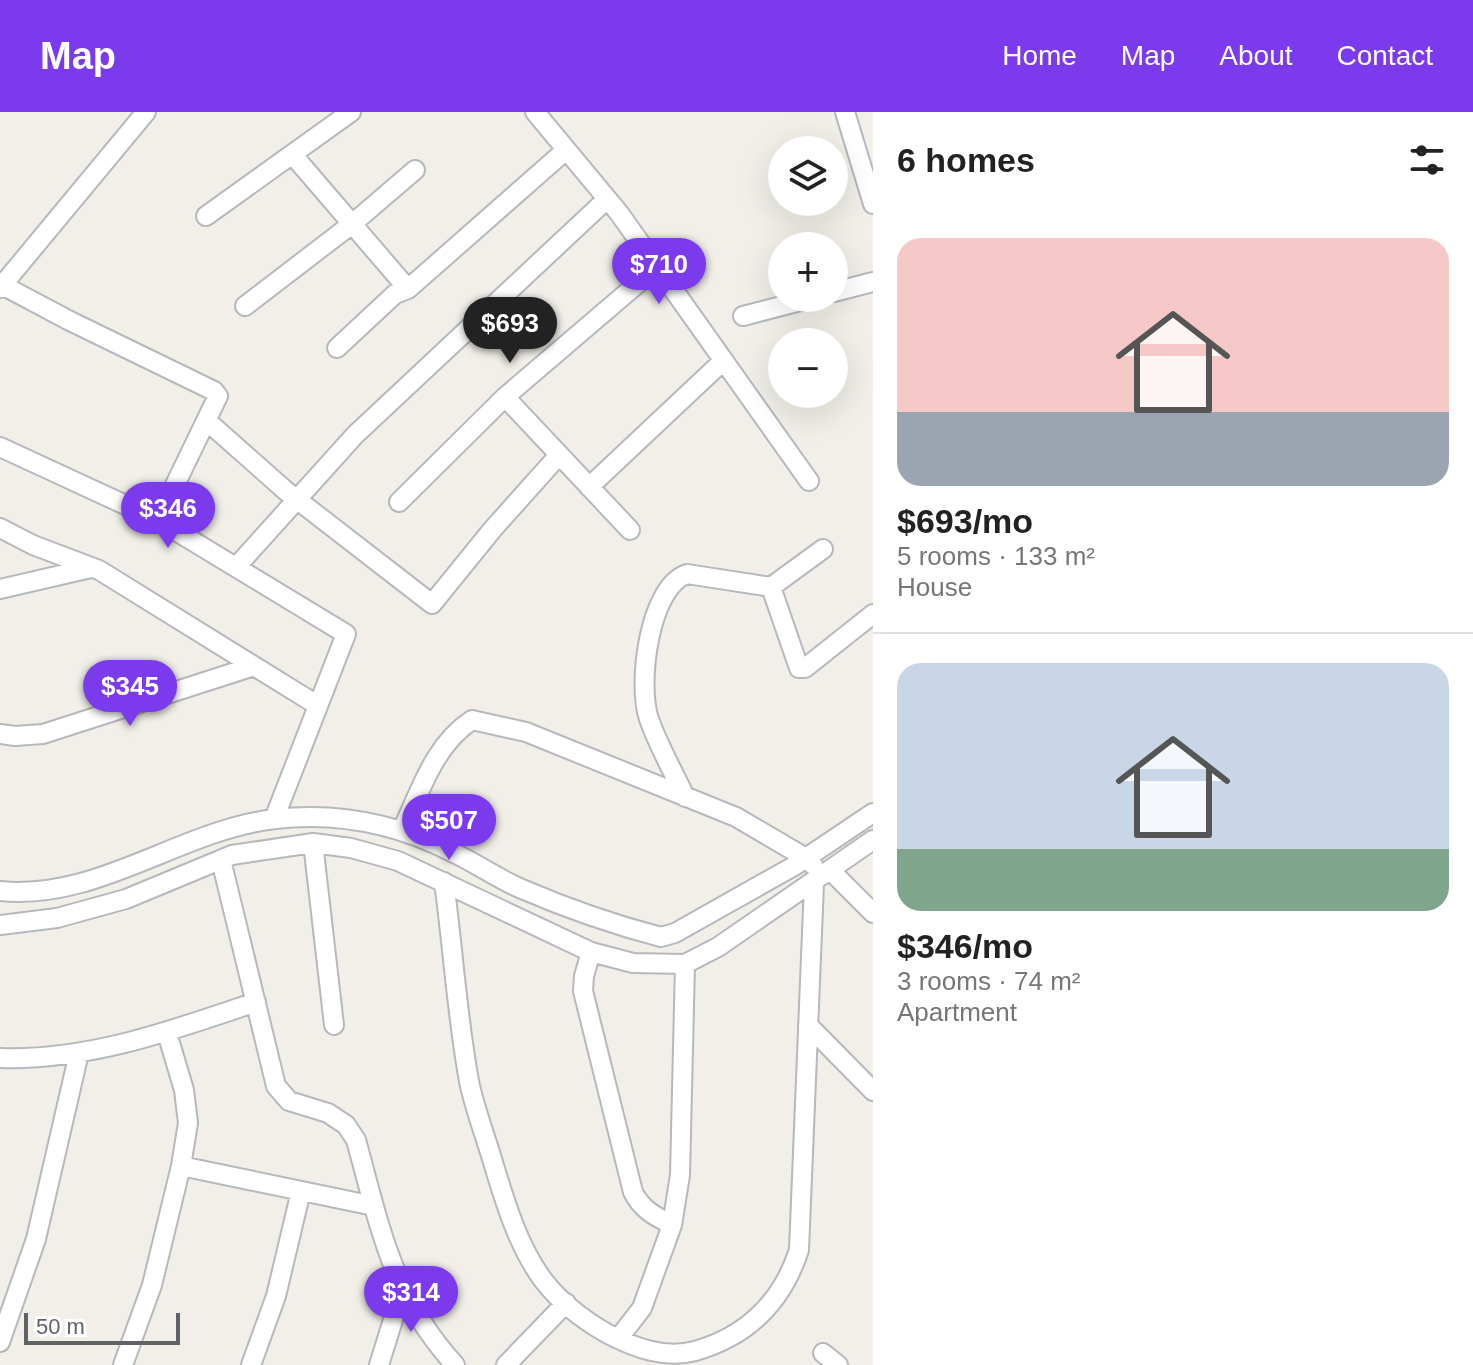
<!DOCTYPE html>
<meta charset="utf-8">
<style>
body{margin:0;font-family:Arial,sans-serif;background:#f6f6f6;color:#222;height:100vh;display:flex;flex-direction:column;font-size:30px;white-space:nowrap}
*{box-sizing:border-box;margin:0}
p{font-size:26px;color:#767676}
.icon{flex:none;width:44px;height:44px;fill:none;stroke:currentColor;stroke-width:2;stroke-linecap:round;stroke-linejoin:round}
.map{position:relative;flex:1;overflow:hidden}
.side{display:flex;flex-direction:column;background:#fff;width:600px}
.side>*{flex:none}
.controls{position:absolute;left:768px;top:24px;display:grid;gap:16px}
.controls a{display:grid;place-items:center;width:80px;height:80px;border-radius:50%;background:#fff;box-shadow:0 8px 32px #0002;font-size:40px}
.scale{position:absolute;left:24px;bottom:20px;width:156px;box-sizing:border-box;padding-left:8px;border:4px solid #5f6368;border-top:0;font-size:22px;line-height:28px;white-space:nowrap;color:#5f6368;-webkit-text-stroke:6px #fff;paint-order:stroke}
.price{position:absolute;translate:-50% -68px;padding:0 18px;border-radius:28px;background:#7c3aed;color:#fff;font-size:26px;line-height:52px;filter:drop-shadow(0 2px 4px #0008)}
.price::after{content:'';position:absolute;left:50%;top:48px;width:24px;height:18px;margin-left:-12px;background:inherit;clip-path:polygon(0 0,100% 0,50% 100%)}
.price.selected{background:#222;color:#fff}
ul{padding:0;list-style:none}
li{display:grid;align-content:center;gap:16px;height:424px;padding:0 24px}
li+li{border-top:2px solid #e0e0e0}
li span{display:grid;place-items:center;height:248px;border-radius:24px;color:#555}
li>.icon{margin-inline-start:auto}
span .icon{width:144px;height:144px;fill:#fffc;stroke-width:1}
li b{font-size:34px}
h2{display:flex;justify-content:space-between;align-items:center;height:96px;padding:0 24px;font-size:34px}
header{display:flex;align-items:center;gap:48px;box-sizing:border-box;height:112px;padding:0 40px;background:#7c3aed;color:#fff}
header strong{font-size:38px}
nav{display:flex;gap:44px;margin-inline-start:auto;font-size:28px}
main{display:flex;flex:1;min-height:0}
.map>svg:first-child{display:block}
</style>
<header>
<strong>Map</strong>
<nav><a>Home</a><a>Map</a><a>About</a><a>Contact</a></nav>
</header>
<main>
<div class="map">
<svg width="873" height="1253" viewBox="0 0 873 1253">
<rect width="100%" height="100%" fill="#f1efe8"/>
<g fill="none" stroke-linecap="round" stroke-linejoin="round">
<g stroke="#b5b8bc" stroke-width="22">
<path id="street" d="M535 0 619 101 809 369
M845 0 873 92
M292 42 408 177
M206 104 351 0
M2 173 70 209 214 279 218 284 158 408
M0 176 146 0
M834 180 873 170
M245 194 352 112 415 58
M743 204 812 186
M337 236 395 182 408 177 566 38
M505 285 630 418
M207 309 286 379 432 492 492 418 559 343
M0 335 158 408 346 522 274 707
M589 375 723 249
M399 390 505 285 657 155
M0 416 33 433 99 458 317 593
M237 454 355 323 607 87
M771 475 799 556H805L873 502
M0 477 91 456
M0 622 15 624 43 622 254 554
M685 685C673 659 658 633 649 607 637 572 649 475 687 462L771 475 823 437
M402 718C421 678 434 633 472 608L526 620 736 705 806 746 813 753
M313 731 334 913
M221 748 276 974 289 989 328 1001 346 1013 356 1028C380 1115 392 1184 455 1253
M831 759 873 801
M444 770C453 836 457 904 469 969 475 999 487 1028 495 1057 507 1096 519 1135 543 1168 560 1190 585 1209 608 1222 635 1236 665 1247 695 1239 748 1224 782 1190 799 1138L814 772
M0 779C98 789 180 718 275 707 337 700 397 712 452 740 476 751 498 767 522 777 566 796 615 813 661 825L675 821 794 754 873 701
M0 813 57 806 126 787 232 743 313 731 351 736 398 749 591 840 633 851 685 852 718 835 873 728
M591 840 584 864 583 879 633 1080C642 1098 655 1104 672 1113
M808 913 873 979
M0 946C89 949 173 918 256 890
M181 1054 374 1094
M618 1227 642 1196 672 1113 680 1063 685 852
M0 1230 36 1127 79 941
M823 1241 838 1253
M123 1253 152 1173 181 1054 188 1011 184 978 167 921
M251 1253 276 1184 301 1079
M379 1253 402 1179
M506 1253 566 1191"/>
</g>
<use href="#street" stroke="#fff" stroke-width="18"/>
</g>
</svg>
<div class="controls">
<a><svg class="icon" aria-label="layers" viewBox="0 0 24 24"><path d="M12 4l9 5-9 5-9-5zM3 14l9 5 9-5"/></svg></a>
<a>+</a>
<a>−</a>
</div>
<div class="scale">50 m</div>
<b class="price" style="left:659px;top:194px">$710</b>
<b class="price selected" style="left:510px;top:253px">$693</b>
<b class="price" style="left:168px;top:438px">$346</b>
<b class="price" style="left:130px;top:616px">$345</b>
<b class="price" style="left:449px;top:750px">$507</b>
<b class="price" style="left:411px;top:1222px">$314</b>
</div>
<section class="side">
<h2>6 homes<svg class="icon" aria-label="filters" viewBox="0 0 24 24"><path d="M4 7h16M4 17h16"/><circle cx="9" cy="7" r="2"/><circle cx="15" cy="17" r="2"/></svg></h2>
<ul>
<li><span style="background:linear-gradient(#f6c9c9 70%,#9aa5b1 0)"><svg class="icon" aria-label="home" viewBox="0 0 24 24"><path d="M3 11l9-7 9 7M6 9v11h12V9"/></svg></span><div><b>$693/mo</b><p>5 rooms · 133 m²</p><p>House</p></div></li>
<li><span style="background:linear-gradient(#c9d6e8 75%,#7fa58c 0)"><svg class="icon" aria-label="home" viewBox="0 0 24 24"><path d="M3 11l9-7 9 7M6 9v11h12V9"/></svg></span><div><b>$346/mo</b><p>3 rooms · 74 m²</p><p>Apartment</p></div></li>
</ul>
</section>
</main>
